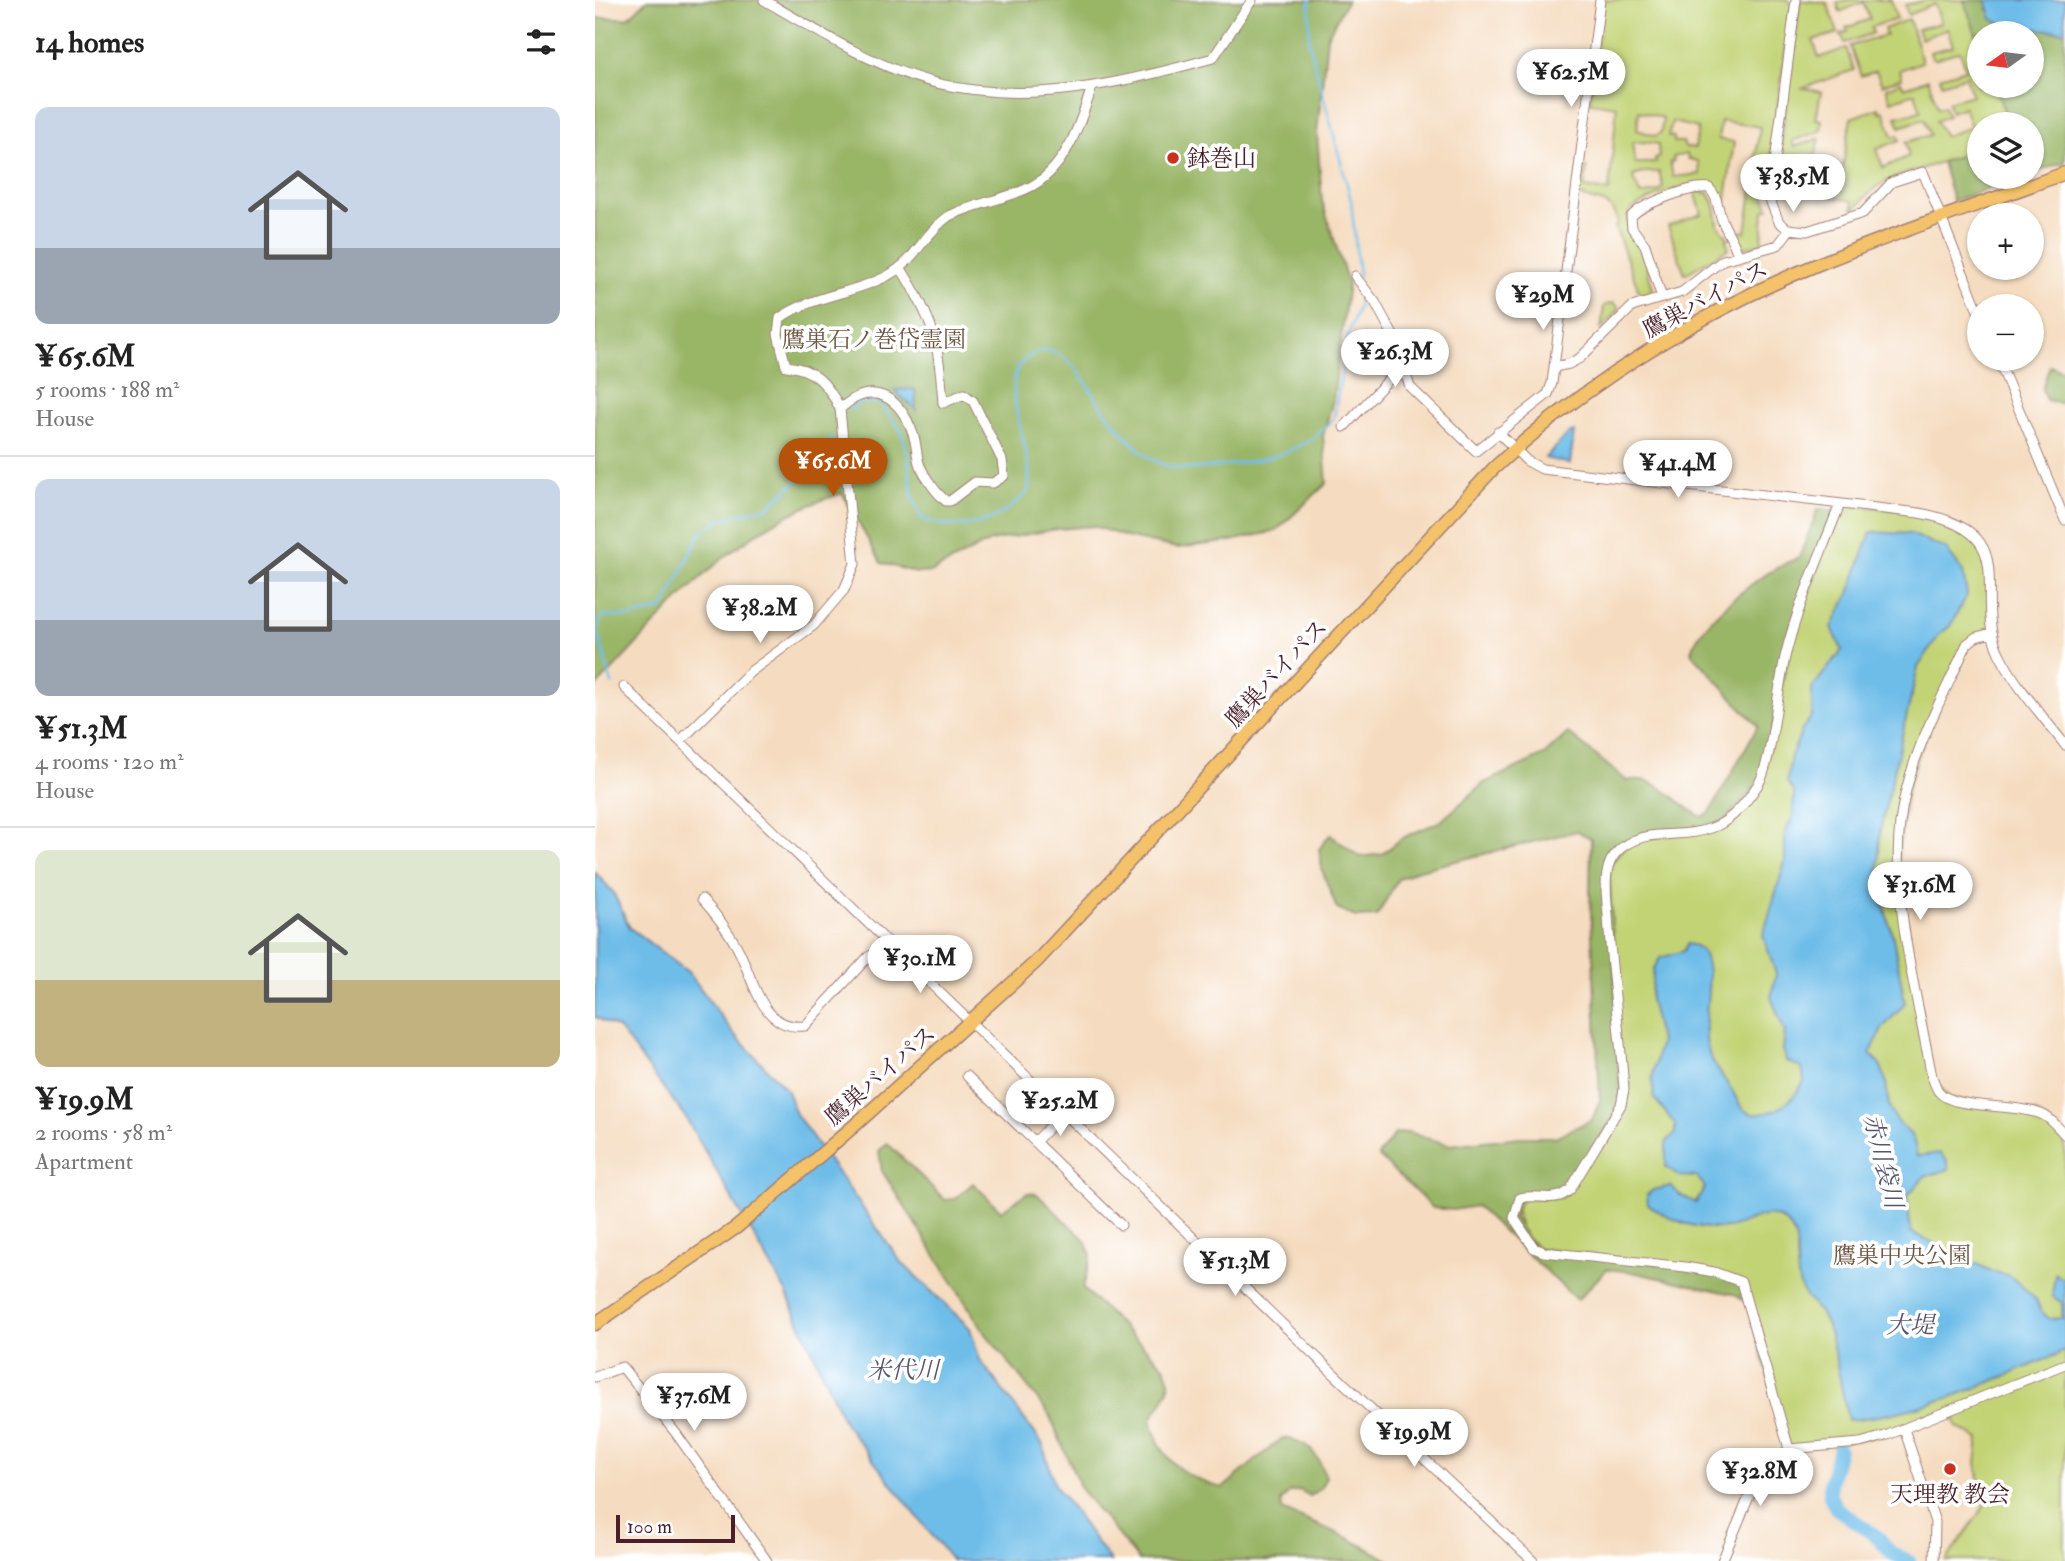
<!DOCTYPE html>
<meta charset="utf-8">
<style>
body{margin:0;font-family:"IM FELL Double Pica","Noto Serif JP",serif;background:#f6f6f6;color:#222;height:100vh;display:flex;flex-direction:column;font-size:26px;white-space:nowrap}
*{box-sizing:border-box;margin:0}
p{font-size:23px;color:#767676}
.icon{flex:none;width:38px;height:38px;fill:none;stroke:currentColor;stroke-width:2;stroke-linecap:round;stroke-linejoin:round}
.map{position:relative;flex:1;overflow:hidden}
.side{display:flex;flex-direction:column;background:#fff;width:595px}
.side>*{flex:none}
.needle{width:46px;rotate:256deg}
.tools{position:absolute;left:1372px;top:21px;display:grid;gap:14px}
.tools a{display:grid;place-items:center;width:77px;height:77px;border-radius:50%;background:#fff;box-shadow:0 2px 5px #0004;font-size:35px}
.scale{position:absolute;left:21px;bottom:18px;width:119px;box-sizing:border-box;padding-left:7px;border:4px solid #4a1f2b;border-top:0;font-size:19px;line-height:24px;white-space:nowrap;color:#4a1f2b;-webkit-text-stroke:5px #fff;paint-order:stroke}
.price{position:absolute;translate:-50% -60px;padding:0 16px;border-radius:24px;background:#fff;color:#222;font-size:23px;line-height:46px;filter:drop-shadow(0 2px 4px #0008)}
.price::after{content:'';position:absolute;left:50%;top:42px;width:21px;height:16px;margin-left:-10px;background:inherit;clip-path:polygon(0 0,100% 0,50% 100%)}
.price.current{background:#b45309;color:#fff}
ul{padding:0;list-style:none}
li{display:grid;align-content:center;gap:14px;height:371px;padding:0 35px}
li+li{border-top:2px solid #e0e0e0}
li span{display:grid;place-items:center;height:217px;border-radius:14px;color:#555}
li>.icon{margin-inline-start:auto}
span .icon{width:126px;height:126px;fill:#fffc;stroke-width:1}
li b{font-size:30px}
h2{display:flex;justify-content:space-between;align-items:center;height:84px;padding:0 35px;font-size:30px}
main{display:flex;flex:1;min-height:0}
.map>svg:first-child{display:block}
</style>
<main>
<section class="side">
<h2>14 homes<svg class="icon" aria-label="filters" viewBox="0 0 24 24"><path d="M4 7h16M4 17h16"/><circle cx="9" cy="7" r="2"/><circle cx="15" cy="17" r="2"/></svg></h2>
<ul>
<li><span style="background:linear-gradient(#c9d6e8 65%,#9aa5b1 0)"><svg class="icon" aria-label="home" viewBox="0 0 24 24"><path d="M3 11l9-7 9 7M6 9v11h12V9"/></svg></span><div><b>¥65.6M</b><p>5 rooms · 188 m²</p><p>House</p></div></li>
<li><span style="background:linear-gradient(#c9d6e8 65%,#9aa5b1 0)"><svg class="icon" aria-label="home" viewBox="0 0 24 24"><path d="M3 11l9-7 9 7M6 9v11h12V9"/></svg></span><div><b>¥51.3M</b><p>4 rooms · 120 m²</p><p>House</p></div></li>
<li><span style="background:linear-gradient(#dfe7d0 60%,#c2b280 0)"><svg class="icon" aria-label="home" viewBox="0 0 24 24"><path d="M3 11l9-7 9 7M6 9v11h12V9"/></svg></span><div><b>¥19.9M</b><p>2 rooms · 58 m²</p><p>Apartment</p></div></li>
</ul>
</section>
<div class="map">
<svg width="1470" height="1561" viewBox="0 0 1470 1561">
<rect width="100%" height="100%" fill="#fff"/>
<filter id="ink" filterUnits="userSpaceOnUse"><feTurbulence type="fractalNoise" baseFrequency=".0143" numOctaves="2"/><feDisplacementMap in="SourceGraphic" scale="14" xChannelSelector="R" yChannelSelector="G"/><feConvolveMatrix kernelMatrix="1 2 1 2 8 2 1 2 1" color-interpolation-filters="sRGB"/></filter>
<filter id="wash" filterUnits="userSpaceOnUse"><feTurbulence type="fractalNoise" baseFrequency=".00686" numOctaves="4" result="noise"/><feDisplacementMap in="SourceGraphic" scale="28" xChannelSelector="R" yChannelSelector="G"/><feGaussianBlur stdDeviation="1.57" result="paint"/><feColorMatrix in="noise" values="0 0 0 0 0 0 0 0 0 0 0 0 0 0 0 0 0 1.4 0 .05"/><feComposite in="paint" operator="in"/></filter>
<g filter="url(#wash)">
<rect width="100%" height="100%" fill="#f5dcc0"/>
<path fill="#c2d375" stroke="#867950" stroke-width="2" fill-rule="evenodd" d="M1007 0H1193L1197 4 1174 169 1167 175 1158 174 1165 127 1126 121 1123 139 1139 142 1129 213C1126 205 1127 194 1120 188 1105 175 1053 199 1037 209 1025 228 1039 233 1047 249 1053 261 1053 276 1058 288L1051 295 1045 294 1020 227 1023 223C1014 195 1005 206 984 195L986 167 992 168 989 188 1014 191 1022 106 995 102ZM1044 111 1068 118 1066 132 1061 136 1042 130ZM1077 122 1103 128 1100 148 1090 147 1088 142H1079V137L1073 136ZM1051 142 1063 144 1064 158 1060 159 1061 163H1040L1037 143ZM1092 154 1093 159 1103 161 1105 174 1078 177 1075 162 1079 161 1078 157ZM1052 172H1064L1068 186 1065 191 1045 195 1038 176Z
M1205 0 1232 3 1243 33 1218 40 1224 58 1251 48 1259 70 1208 88 1226 92 1221 119 1227 120 1226 131 1197 141 1199 147 1225 138 1213 184 1244 189 1256 118 1284 108 1285 112 1289 111 1298 137 1303 135 1305 140 1282 149 1288 168 1314 156 1311 142 1335 135 1329 119 1305 127 1301 117 1326 111 1320 93 1296 101 1291 88 1306 82 1309 88 1333 79 1343 108 1349 106 1353 116 1341 121 1350 136 1376 127 1369 107 1356 112 1353 102 1377 95 1371 76 1347 84 1345 77 1371 69 1365 51 1340 59 1337 58 1335 52 1358 46 1352 28 1326 39 1322 29 1346 23 1340 4 1313 15 1310 5 1331 0H1369L1384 43V86H1400L1414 124H1384V149L1296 179 1281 187 1258 210V201L1180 187Z
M1252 0H1296L1302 19 1276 27 1278 33 1250 43 1246 34 1253 32 1251 28 1275 19 1268 2 1245 12 1242 2Z
M1314 19 1327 62 1305 70 1307 78 1287 85 1281 71 1266 76 1255 46 1291 35 1289 29Z
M1158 185 1166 187 1174 208 1169 210 1167 243 1149 248 1139 231 1151 232Z
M1100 191 1114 193 1120 205 1123 225 1134 239 1131 240 1134 248 1090 274 1073 226 1107 214Z
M1018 303 1025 309 1006 329 1009 306Z
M1245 504C1287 509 1375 509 1391 557 1397 576 1395 612 1397 633L1372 644 1330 737 1312 789 1302 863 1337 1077 1355 1099 1441 1113 1470 1135V1561H1351L1390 1505 1381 1463 1384 1439 1362 1427 1357 1411 1290 1436 1194 1449 1146 1282 949 1252 926 1233 921 1206 1026 1105 1014 865 1036 841 1123 827 1187 671Z"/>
<path fill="#99b566" stroke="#726a48" stroke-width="2" d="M52 0H752L732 37 722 133 727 201 753 284 738 400 728 436 732 483 681 531 631 542 582 548 531 537 499 526 462 529 395 541 337 572 322 573 286 563 247 493C133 529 80 606 0 688V18H33Z
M1369 0H1391L1393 10 1459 31H1470V162L1437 173V124H1414L1400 86H1437V33H1384V43Z
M1384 149V177H1427L1358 201 1347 162Z
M1455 365 1470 372V404L1451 400 1447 389Z
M1223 509 1242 511 1208 590 1166 780 1123 827 1036 841 1014 865 1026 1105 967 1197 925 1198 919 1218 939 1248 1090 1267 1146 1282 1153 1304 1142 1295 1037 1272 1012 1269 982 1300 881 1206 858 1210 838 1208 783 1156 800 1134 813 1132 855 1145 925 1137H960L997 1120 1005 1100 995 895 996 839 982 831 820 871 803 879 782 916 761 917 742 909 727 870 724 849 735 835 765 857 787 854 807 838 846 821 889 783 949 755 973 733 1032 781C1062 773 1082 805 1107 817L1114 814 1163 726 1096 652C1105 620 1171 568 1204 558Z
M292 1143 350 1200 360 1199 378 1183 406 1211 432 1193 442 1194 490 1240 496 1254 488 1289 569 1366C582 1388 568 1399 556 1419 565 1460 588 1478 628 1488L687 1438C713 1439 723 1455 731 1477L725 1489 714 1496 705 1490 695 1492 686 1501 687 1510 751 1537 796 1561H544L487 1491 454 1414 388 1330 287 1171 284 1151Z"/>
<path fill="#6ebde9" stroke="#5c6e8a" stroke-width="2" d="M1391 0H1470V31L1412 27 1397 19Z
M320 389 321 410 299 390Z
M979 432 975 464 950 458 973 434Z
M1276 532 1316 534 1351 549 1368 572 1372 595 1355 626 1345 634 1323 667 1285 831 1283 885 1298 937 1310 1003 1287 1029 1275 1054C1300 1077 1286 1094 1298 1115 1311 1136 1318 1126 1322 1156L1345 1153 1352 1161 1354 1169 1329 1177 1312 1196 1316 1232 1396 1271 1415 1276 1440 1298 1446 1312 1455 1319 1467 1318V1303L1457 1296 1460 1274 1470 1280V1351C1399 1381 1330 1413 1253 1420 1246 1389 1242 1356 1232 1326 1227 1311 1211 1301 1205 1286 1197 1265 1212 1233 1184 1218 1169 1210 1148 1226 1133 1228 1104 1230 1075 1222 1053 1204L1052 1195 1058 1190 1076 1186 1085 1195 1101 1203 1110 1187 1102 1177 1084 1176 1071 1167V1143L1080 1133V1124L1059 1098 1057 1079 1065 1041 1055 1000 1059 968 1065 958 1088 951 1092 944C1100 945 1106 947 1109 955 1120 983 1106 1017 1112 1046 1116 1064 1129 1077 1138 1092 1144 1104 1149 1116 1164 1114 1187 1111 1198 1100 1209 1081L1207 1068 1191 1061 1188 1050 1190 1032 1176 997 1181 974 1168 935 1190 862V833L1198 817 1199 791 1192 782 1196 756 1208 728 1217 716V688L1247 650 1237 627 1254 594Z
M0 872 18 892 35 928 94 973 139 1034 191 1089 201 1114 306 1262 375 1328 385 1360 447 1443 460 1485 515 1561H357L250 1424 191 1292 91 1118 24 1029 0 1017Z"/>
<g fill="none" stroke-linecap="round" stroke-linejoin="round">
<path stroke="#6ebde9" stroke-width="2.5" d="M715 0 714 42 756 200 764 277
M254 410 264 403 284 402 306 430 313 454 317 495 327 519C366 534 405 523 433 491 441 455 409 402 422 370 426 361 433 357 441 353 473 339 497 396 512 414 526 431 547 457 567 464 593 474 629 465 657 461 685 457 723 442 739 417L753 335 764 305V287
M17 684 2 628 7 616 35 617 68 609 105 534 126 519 173 507 215 469 238 437"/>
<path stroke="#6ebde9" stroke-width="14" d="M1244 1449 1235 1483V1496L1241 1508 1284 1538 1296 1553 1314 1561"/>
</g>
</g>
<g filter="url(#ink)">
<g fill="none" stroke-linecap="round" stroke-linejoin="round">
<g stroke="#a07e76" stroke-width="11">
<path id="minor" d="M169 0C220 30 283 69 341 83 434 106 529 83 618 58L657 0
M1201 0 1175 200 1184 222 1193 229 1212 231 1268 213 1297 182 1328 172 1384 313
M760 276 780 302 799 337 815 387 881 451 953 394 957 383 1005 0
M1067 298 1050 245 1037 228 1036 217C1045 204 1099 185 1114 188 1124 198 1122 208 1127 220 1132 233 1140 242 1143 256
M1403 359 1470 520
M959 367 974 364 985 358 1037 307 1087 292 1128 260 1183 245 1195 229
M245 409C278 379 305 397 318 434 322 444 321 456 325 466 330 477 341 493 351 501H355L380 482 398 483 409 476 407 460 378 401 369 394 348 403C344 341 339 321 305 267
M749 427 798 375H810
M903 432 932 461 947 469 1324 513C1432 533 1375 592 1404 653 1420 686 1448 716 1470 745
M1397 633 1381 637 1372 644C1346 701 1312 760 1305 823 1296 899 1323 1001 1337 1077 1339 1081 1341 1089 1344 1092 1360 1111 1424 1102 1450 1116 1457 1120 1464 1128 1470 1135
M29 687 739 1374 938 1561
M85 741 155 672 219 625 249 590 260 564 245 409C233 384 219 368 191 366L183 334 185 318C218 295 258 294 292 276 320 262 329 233 354 216 379 204 406 200 431 189 470 172 485 124 497 87
M107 899C120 913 132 929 142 947 159 978 165 1031 210 1026L273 957 294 945
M372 1076 526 1225
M440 1142 468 1113
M0 1377 27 1367 80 1432 172 1561
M1309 1429 1340 1522 1339 1561
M1194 1449 1146 1282 1119 1272 1090 1267 949 1252 939 1248 919 1218 925 1198C943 1193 959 1204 975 1190L1026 1105 1029 1089C1025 1031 1016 973 1013 915 1012 900 1009 883 1013 868 1019 846 1042 836 1063 835 1116 833 1133 830 1164 783 1177 762 1183 683 1191 653 1204 601 1226 554 1245 504
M1127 1561 1156 1492 1173 1469 1194 1449 1265 1443 1290 1436 1470 1364"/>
</g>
<g stroke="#a07e76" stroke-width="15">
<path id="highway" d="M0 1324 142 1227 259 1126 442 961 899 468C993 381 1108 311 1226 263 1306 230 1389 203 1470 173"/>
</g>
<use href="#minor" stroke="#fff" stroke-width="9"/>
<use href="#highway" stroke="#f3c26a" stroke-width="12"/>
</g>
</g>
<g fill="#c8321e" stroke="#fff" stroke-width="2.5">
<circle cx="578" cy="158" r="7"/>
<circle cx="1355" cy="1469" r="7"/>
</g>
<g text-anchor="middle" stroke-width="7" stroke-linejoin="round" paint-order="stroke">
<g font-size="23" fill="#4a1f2b" stroke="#fff" text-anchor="start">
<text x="592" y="166">鉢巻山</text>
<text x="1355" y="1502" text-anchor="middle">天理教 教会</text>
</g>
<g font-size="23" fill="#4a1f2b" stroke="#fff">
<text transform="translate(1110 299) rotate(-28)" y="8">鷹巣バイパス</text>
<text transform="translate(681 673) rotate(-47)" y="8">鷹巣バイパス</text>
<text transform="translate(285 1075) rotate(-41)" y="8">鷹巣バイパス</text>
</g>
<g font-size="23" fill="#6e5541" stroke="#fff">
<text x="279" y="347">鷹巣石ノ巻岱霊園</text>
<text x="1307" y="1263">鷹巣中央公園</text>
</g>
<g font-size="24" font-style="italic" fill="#57566e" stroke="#fff">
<text transform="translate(1288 1161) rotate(76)" y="8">赤川袋川</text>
<text x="1315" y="1333">大堤</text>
<text x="308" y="1378">米代川</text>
</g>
</g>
</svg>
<div class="tools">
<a><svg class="needle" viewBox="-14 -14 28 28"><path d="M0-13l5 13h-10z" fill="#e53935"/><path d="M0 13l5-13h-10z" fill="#767676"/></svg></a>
<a><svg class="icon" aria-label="layers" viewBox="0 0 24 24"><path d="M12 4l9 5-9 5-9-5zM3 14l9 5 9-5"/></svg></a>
<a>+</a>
<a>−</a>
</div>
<div class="scale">100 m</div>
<b class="price" style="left:976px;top:109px">¥62.5M</b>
<b class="price" style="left:1198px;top:214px">¥38.5M</b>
<b class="price" style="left:948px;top:332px">¥29M</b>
<b class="price" style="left:800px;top:389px">¥26.3M</b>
<b class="price current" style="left:238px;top:498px">¥65.6M</b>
<b class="price" style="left:1083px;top:500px">¥41.4M</b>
<b class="price" style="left:165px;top:645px">¥38.2M</b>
<b class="price" style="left:1325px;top:922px">¥31.6M</b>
<b class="price" style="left:325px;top:995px">¥30.1M</b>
<b class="price" style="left:465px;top:1138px">¥25.2M</b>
<b class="price" style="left:640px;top:1298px">¥51.3M</b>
<b class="price" style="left:99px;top:1433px">¥37.6M</b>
<b class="price" style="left:819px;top:1469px">¥19.9M</b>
<b class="price" style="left:1165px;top:1508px">¥32.8M</b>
</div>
</main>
